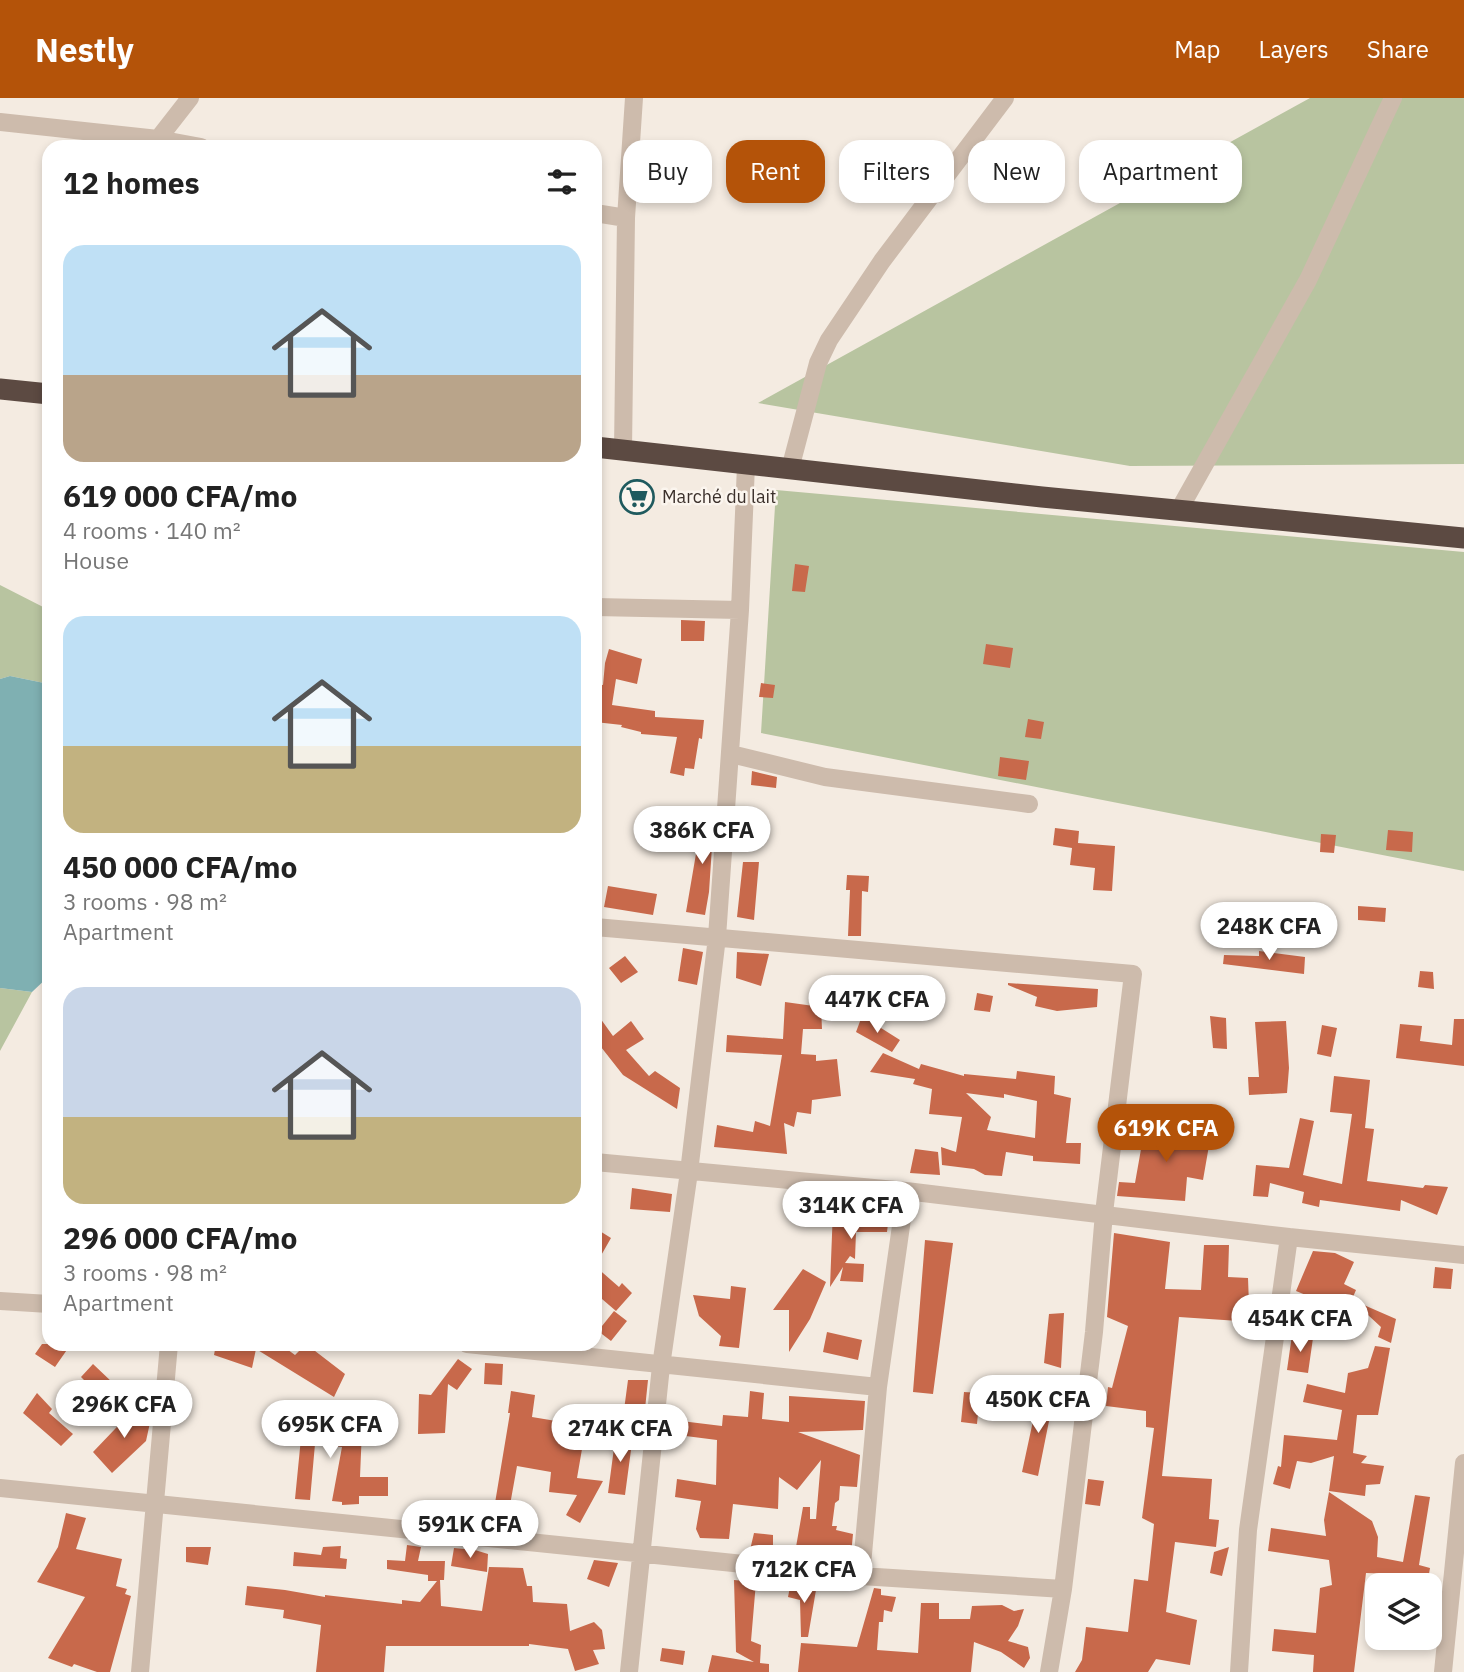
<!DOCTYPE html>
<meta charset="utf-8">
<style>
body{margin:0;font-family:"IBM Plex Sans",sans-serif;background:#f6f6f6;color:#222;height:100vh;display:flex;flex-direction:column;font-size:26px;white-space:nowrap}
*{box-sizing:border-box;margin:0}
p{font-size:23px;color:#767676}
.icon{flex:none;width:38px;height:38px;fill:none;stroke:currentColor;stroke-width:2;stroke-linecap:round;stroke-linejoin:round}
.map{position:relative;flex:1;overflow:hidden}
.details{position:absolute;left:42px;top:42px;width:560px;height:1211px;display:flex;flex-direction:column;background:#fff;border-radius:21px;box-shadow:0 4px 10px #0003}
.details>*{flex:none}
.banner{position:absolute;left:623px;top:42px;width:665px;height:63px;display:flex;gap:14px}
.controls{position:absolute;left:1365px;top:1475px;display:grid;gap:14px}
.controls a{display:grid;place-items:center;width:77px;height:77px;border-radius:14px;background:#fff;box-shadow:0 4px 10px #0003;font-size:35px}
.price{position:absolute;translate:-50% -60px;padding:0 16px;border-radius:24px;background:#fff;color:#222;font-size:23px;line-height:46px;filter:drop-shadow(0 2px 4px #0008)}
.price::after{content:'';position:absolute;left:50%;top:42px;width:21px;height:16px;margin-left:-10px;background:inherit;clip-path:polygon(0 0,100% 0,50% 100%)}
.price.on{background:#b45309;color:#fff}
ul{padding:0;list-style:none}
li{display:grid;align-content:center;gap:14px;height:371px;padding:0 21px}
li span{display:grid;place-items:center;height:217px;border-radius:21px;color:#555}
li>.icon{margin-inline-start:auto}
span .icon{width:126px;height:126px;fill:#fffc;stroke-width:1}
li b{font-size:30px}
h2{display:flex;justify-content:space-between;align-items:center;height:84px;padding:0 21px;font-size:30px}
.chip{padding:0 24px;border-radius:21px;background:#fff;box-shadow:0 4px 10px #0003;font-size:24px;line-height:63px}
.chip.on{background:#b45309;color:#fff}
header{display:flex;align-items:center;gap:42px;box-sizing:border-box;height:98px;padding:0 35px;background:#b45309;color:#fff}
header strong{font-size:33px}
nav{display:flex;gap:38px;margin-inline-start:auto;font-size:24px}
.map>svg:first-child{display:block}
</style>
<header>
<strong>Nestly</strong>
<nav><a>Map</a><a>Layers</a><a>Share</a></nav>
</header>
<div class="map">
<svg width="1464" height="1574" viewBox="0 0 1464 1574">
<rect width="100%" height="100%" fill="#f4ebe1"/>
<path fill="#b8c4a0" d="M1310 0H1464V366L1130 368 758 305Z
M776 392 1464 454V773L761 635Z
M0 487 49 512V586L10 578 0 581Z
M0 890 32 894 0 953Z"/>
<path fill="#7fb0b2" d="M10 578 49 586V878L32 894 0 890V581Z"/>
<path fill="#c8694b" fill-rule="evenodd" d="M795 466 809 468 805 494 792 493Z
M681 522 705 523 704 543H681Z
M986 546 1013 550 1010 570 983 566Z
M609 551 642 561 637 586 616 581 612 607 655 613V619L704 622 702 641 699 640 694 671 685 670 684 678 670 675 677 639 641 636V634L621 629 622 627 595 624V586L603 587 605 565Z
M761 585 775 587 773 600 759 599Z
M1028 621 1044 624 1041 641 1025 639Z
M1000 659 1029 663 1026 682 998 678Z
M752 673 777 679 776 690 751 687Z
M699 716 714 718 709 794 705 817 686 814 697 750 693 749Z
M1055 730 1079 733 1078 745 1115 748 1112 793 1093 792 1095 770 1070 767 1072 750 1053 747Z
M1388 732 1413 734 1412 754 1386 752Z
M1321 736 1336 737 1334 755 1320 754Z
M743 764H759L754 822 737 819Z
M847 777 869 778 868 794 862 793 861 838H848L850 792H846Z
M608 788 657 796 653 817 604 809Z
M1358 808 1386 810 1385 824 1358 822Z
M683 850 703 854 697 887 678 883Z
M1259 853 1305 859 1304 876 1223 866 1224 857 1259 858Z
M737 854 769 856 761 888 736 880Z
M625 858 638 874 621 885 609 870Z
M1420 873 1433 874 1434 891 1418 889Z
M1008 885 1098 891 1097 909 1057 913 1035 908 1037 899 1008 887Z
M977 895 993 898 990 914 974 912Z
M785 904 821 909 822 931H803L801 956 816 957V963L837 961 841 998 812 1002 811 1016 797 1014 794 1029 784 1025 787 1056 714 1049 717 1027 753 1034 755 1023 770 1028 782 957 726 954 727 937 783 941Z
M595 913 613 938 631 923 644 941 626 952 649 978 655 973 680 990 677 1011 623 977 601 949 595 953Z
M862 918 900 942 892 954 856 934Z
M1210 918 1226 920 1227 951 1213 950Z
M1454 921H1464V968L1396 960 1400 926 1422 928 1420 943 1452 947Z
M1286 923 1289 970 1287 995 1249 997 1248 979H1259L1255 924Z
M1322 927 1337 930 1331 959 1317 956Z
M883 955 919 971 921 966 964 978V976L1016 981 1017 973 1055 978 1054 996 1071 1000 1066 1045H1081L1080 1066 1033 1063V1058L1006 1054 1002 1078 985 1077 974 1071 942 1067 941 1049 956 1054 962 1019 929 1016 932 991 913 986 915 981 870 974ZM966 995 1004 1000V996L1037 1003 1035 1040 987 1032 991 1019Z
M1334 978 1370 982 1365 1030 1374 1031 1367 1083 1423 1090 1425 1087 1448 1089 1437 1117 1401 1102 1400 1113 1320 1102 1319 1109 1302 1105 1304 1094 1270 1085 1268 1099 1253 1098 1256 1067 1289 1070 1300 1020 1314 1023 1303 1077 1342 1086 1352 1016 1330 1014Z
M1168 1025 1163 1045 1190 1049 1193 1033 1211 1036 1203 1082 1187 1079 1185 1103 1117 1098 1119 1084 1135 1085 1143 1040 1131 1039 1134 1026Z
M915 1051 938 1054 940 1077 910 1075Z
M632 1090 672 1096 670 1114 630 1111Z
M833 1111 857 1112 856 1115 889 1118 887 1134H856L855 1161 850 1158 845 1165 864 1166 863 1184 840 1183 843 1169 830 1189Z
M595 1130 611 1140 595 1168 619 1189 622 1185 632 1195 616 1213 595 1195Z
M1114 1135 1170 1144 1165 1191 1201 1192 1204 1147H1229L1228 1179 1248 1180 1249 1207 1257 1208 1254 1224 1179 1219 1162 1378 1212 1381 1209 1421 1219 1422 1216 1449 1175 1444 1166 1514 1197 1522 1190 1567 1156 1561 1148 1574H1075L1082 1562 1086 1529 1128 1534 1134 1481 1148 1483 1154 1426 1142 1420 1154 1330 1146 1329V1313L1106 1308 1108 1289 1112 1290 1128 1228 1107 1219Z
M925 1142 953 1145 933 1296 913 1294Z
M1313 1153 1335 1155 1354 1164 1344 1186 1356 1192 1347 1213 1339 1210 1335 1221 1321 1215 1323 1204 1296 1193Z
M1435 1169 1453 1171 1451 1191 1433 1190Z
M803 1171 826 1184 810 1221 789 1254V1212H773Z
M731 1188 746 1190 739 1250 719 1248 721 1238 699 1218 693 1197 730 1201Z
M1357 1204 1396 1221 1391 1245 1378 1239 1381 1229 1356 1206Z
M614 1213 627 1223 611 1243 598 1233Z
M1064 1215 1061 1270 1044 1265 1049 1216Z
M827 1234 862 1242 858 1262 823 1254Z
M1292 1237 1313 1240 1308 1275 1287 1272Z
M42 1246H71L55 1269 35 1256Z
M216 1246H280L295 1257 306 1246 345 1276 334 1299 256 1251 252 1270 214 1257Z
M1375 1248 1390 1250 1378 1317H1357L1353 1355 1367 1358 1361 1365 1384 1368 1380 1386 1366 1387 1365 1398 1329 1393 1334 1358 1311 1365 1297 1363 1290 1391 1273 1386 1278 1368 1281 1369 1284 1337 1337 1342 1342 1312 1303 1304 1307 1286 1345 1295 1348 1275 1368 1270Z
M458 1261 472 1271 457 1292 448 1286 445 1335 418 1336 419 1296 431 1297Z
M485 1265 503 1266 502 1287 484 1286Z
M93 1266 113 1285 101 1299 81 1279Z
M628 1282H648L643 1330 622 1327Z
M511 1293 535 1297 532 1319 586 1328 577 1380 603 1383 580 1425 566 1417 577 1397 549 1394 551 1374 517 1368 510 1407 495 1405 510 1315H508Z
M750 1293 764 1295 762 1321 789 1324V1298L865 1303 863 1332 798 1334 860 1357 857 1389 840 1388 839 1402 835 1405 832 1428H837L836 1432 853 1436 851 1457 811 1448V1454L796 1449 803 1409H810V1421H816L821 1362 797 1392 779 1379 778 1411 733 1406 729 1441 700 1440 696 1431 701 1403 675 1399 677 1381 716 1387 717 1342 670 1336 673 1322 722 1328 723 1317 748 1319Z
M964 1294 980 1295 977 1326 961 1324Z
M37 1295 52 1311 49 1315 73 1336 61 1348 23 1315Z
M1039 1295 1054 1298 1038 1378 1022 1374Z
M136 1309 151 1320 146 1343 112 1375 93 1354Z
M268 1320 362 1331 360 1379H388V1398H359V1406L342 1407V1404L332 1403 342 1349 315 1346 310 1402 295 1401 301 1340 266 1337Z
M616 1335 633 1337 625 1397 608 1395Z
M1088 1381 1104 1383 1100 1408 1085 1406Z
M1329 1394 1372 1423 1378 1439 1377 1459 1403 1464 1415 1397 1430 1399 1419 1467 1430 1470 1429 1476H1418L1415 1488H1399V1476L1366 1475 1354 1574H1313L1314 1557 1272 1553 1274 1531 1316 1535 1320 1490 1332 1487 1329 1462 1268 1453 1271 1430 1326 1438 1324 1422Z
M66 1415 86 1420 76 1451 122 1461 116 1488 127 1491 125 1496 131 1498 110 1574H97L74 1566 72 1569 48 1560 85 1499 37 1484 58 1449Z
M754 1435 773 1437V1451L750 1452Z
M407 1447 421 1449 418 1463H445L444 1482H440L441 1508 482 1513 489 1469 523 1470 527 1488H532L533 1504 567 1506 570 1533 594 1524 602 1532 605 1551 593 1552 599 1566 575 1573 568 1551 529 1546V1548H386L384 1574H316L321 1527 283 1520 284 1512 245 1507 247 1488 285 1492 325 1499V1497L402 1506V1502L420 1504 437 1483H428V1477L387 1471V1462L405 1463Z
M341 1448 340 1460 347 1461 346 1471 293 1468 294 1454 321 1457 323 1449Z
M186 1449H211L208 1467 186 1464Z
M1229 1449 1222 1478 1210 1475 1214 1454Z
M454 1450 475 1452 488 1456 487 1474 451 1468Z
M594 1462 618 1465 609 1489 587 1481Z
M734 1482 756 1484 751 1543 761 1547 760 1565 769 1566V1574H708L712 1557 754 1564 736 1554Z
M791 1484 816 1492 808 1539H801L800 1502 788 1499Z
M874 1490 881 1491V1497L896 1499 892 1514 884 1512 883 1524H879L877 1552 918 1555 921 1505H939V1521H970L972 1508 1002 1507 1014 1513 1024 1511 1018 1528 1008 1543 1028 1549 1030 1560 1024 1570 1001 1554 974 1544 971 1574H798L801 1545 857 1549Z
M662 1550 685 1553 683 1567 660 1563Z"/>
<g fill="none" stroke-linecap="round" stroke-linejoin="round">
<path stroke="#cdbbac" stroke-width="18" d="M0 24 158 41 201 49
M158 41 190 0
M595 115 626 120
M623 352 626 120 634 0
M790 371 818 265 829 242 882 163 1005 0
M1179 412 1308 182 1393 0
M595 509 740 512
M731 656 825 679 1029 706
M595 829 1133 876 1104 1115 1094 1234 1063 1491 1049 1574
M595 1064 906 1093 1289 1139 1464 1157
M0 1203 49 1206
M467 1246 878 1289
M0 1390 861 1478 1063 1491
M861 1478 878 1289 906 1093
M140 1574 169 1246
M629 1574 661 1268 689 1074 717 839 740 512 746 367
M1239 1574 1248 1432 1289 1139
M1443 1574 1464 1365"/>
<path stroke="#5c4a42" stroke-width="21" d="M0 291 49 296
M595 349 1042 399 1464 440"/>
</g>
<defs>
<g id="supermarket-ring" transform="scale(1.75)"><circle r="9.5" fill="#fbf5ee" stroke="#1f5a5e" stroke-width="1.5"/><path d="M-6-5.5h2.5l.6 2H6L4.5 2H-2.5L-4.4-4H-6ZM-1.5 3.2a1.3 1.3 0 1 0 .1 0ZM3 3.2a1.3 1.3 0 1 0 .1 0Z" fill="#1f5a5e"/></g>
</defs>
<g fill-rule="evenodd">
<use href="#supermarket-ring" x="637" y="399"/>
</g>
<g text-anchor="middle" stroke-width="5" stroke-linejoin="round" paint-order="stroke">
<g font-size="18" fill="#3b302b" stroke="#fbf5ee" text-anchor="start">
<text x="662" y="405">Marché du lait</text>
</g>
</g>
</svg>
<div class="controls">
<a><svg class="icon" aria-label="layers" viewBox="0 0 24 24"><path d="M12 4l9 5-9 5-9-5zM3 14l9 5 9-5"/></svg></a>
</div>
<b class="price" style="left:702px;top:768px">386K CFA</b>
<b class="price" style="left:1269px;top:864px">248K CFA</b>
<b class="price" style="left:877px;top:937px">447K CFA</b>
<b class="price on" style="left:1166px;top:1066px">619K CFA</b>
<b class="price" style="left:851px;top:1143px">314K CFA</b>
<b class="price" style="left:1300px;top:1256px">454K CFA</b>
<b class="price" style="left:1038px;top:1337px">450K CFA</b>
<b class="price" style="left:124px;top:1342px">296K CFA</b>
<b class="price" style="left:330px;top:1362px">695K CFA</b>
<b class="price" style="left:620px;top:1366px">274K CFA</b>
<b class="price" style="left:470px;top:1462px">591K CFA</b>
<b class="price" style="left:804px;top:1507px">712K CFA</b>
<div class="banner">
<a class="chip">Buy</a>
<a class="chip on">Rent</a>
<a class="chip">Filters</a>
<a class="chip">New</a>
<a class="chip">Apartment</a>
</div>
<section class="details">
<h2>12 homes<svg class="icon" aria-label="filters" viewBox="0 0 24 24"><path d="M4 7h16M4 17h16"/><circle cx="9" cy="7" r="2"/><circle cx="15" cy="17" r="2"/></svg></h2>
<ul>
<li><span style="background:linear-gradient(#bfe0f5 60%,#b9a48a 0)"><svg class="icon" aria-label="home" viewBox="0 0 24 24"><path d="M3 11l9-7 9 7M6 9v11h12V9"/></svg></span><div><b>619 000 CFA/mo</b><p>4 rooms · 140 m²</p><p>House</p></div></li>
<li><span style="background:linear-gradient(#bfe0f5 60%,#c2b280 0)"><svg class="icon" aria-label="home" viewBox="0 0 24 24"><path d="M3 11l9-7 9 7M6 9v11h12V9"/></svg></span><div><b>450 000 CFA/mo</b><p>3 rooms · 98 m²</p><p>Apartment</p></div></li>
<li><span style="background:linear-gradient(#c9d6e8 60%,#c2b280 0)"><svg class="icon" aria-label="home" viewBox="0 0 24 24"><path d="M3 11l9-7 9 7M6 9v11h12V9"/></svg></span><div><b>296 000 CFA/mo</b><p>3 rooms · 98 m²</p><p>Apartment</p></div></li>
</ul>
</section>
</div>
